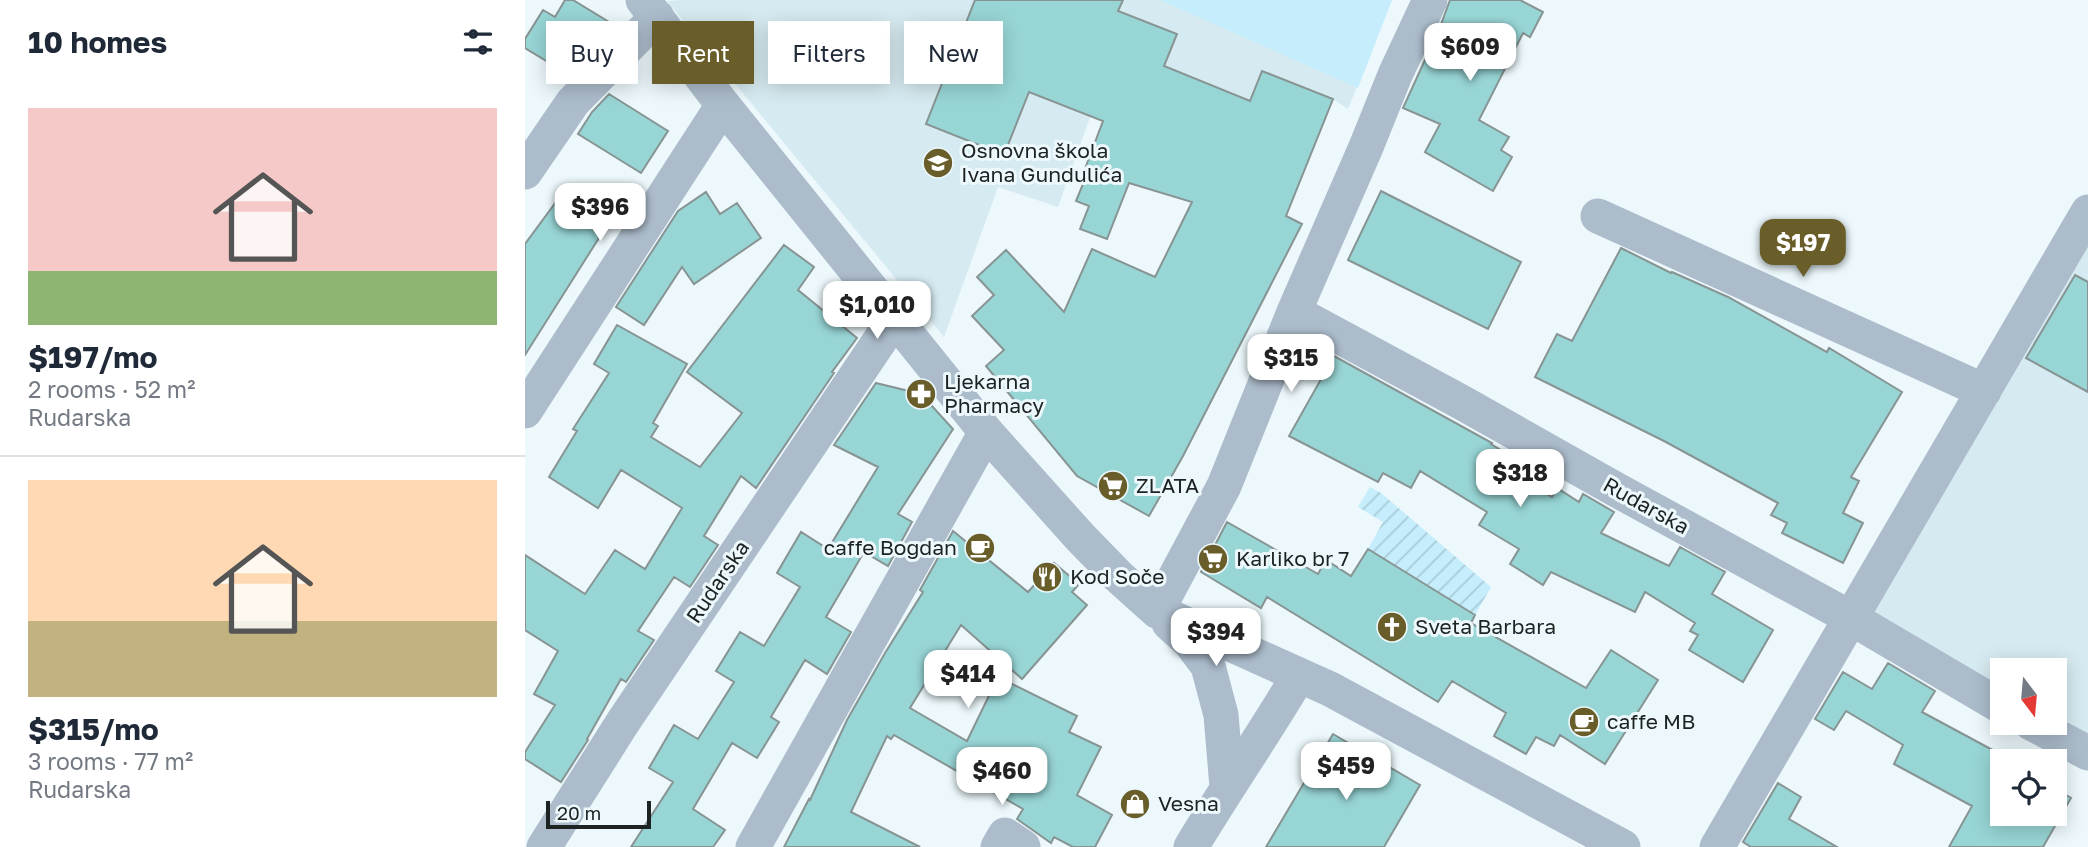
<!DOCTYPE html>
<meta charset="utf-8">
<style>
body{margin:0;font-family:"Golos Text",sans-serif;background:#f2f2f3;color:#1f2937;height:100vh;display:flex;flex-direction:column;font-size:26px;white-space:nowrap}
*{box-sizing:border-box;margin:0}
p{font-size:23px;color:#747a83}
.icon{flex:none;width:38px;height:38px;fill:none;stroke:currentColor;stroke-width:2;stroke-linecap:round;stroke-linejoin:round}
.map{position:relative;flex:1;overflow:hidden}
.side{display:flex;flex-direction:column;background:#fff;width:525px}
.side>*{flex:none}
.hud{position:absolute;left:21px;top:21px;width:665px;height:63px;display:flex;gap:14px}
.needle{width:46px;rotate:164deg}
.buttons{position:absolute;left:1465px;top:658px;display:grid;gap:14px}
.buttons a{display:grid;place-items:center;width:77px;height:77px;border-radius:0px;background:#fff;box-shadow:0 4px 18px #0003;font-size:35px}
.scale{position:absolute;left:21px;bottom:18px;width:105px;box-sizing:border-box;padding-left:7px;border:4px solid #1d2223;border-top:0;font-size:19px;line-height:24px;white-space:nowrap;color:#1d2223;-webkit-text-stroke:5px #ecf8fc;paint-order:stroke}
.price{position:absolute;translate:-50% -60px;padding:0 16px;border-radius:14px;background:#fff;color:#222;font-size:23px;line-height:46px;filter:drop-shadow(0 2px 4px #0008)}
.price::after{content:'';position:absolute;left:50%;top:42px;width:21px;height:16px;margin-left:-10px;background:inherit;clip-path:polygon(0 0,100% 0,50% 100%)}
.price.selected{background:#695d2a;color:#fff}
ul{padding:0;list-style:none}
li{display:grid;align-content:center;gap:14px;height:371px;padding:0 28px}
li+li{border-top:2px solid #e0e1e3}
li span{display:grid;place-items:center;height:217px;border-radius:0px;color:#555}
li>.icon{margin-inline-start:auto}
span .icon{width:126px;height:126px;fill:#fffc;stroke-width:1}
li b{font-size:30px}
h2{display:flex;justify-content:space-between;align-items:center;height:84px;padding:0 28px;font-size:30px}
.tag{padding:0 24px;border-radius:0px;background:#fff;box-shadow:0 4px 18px #0003;font-size:24px;line-height:63px}
.tag.selected{background:#695d2a;color:#fff}
main{display:flex;flex:1;min-height:0}
.map>svg:first-child{display:block}
</style>
<main>
<section class="side">
<h2>10 homes<svg class="icon" aria-label="filters" viewBox="0 0 24 24"><path d="M4 7h16M4 17h16"/><circle cx="9" cy="7" r="2"/><circle cx="15" cy="17" r="2"/></svg></h2>
<ul>
<li><span style="background:linear-gradient(#f6c9c9 75%,#8fb573 0)"><svg class="icon" aria-label="home" viewBox="0 0 24 24"><path d="M3 11l9-7 9 7M6 9v11h12V9"/></svg></span><div><b>$197/mo</b><p>2 rooms · 52 m²</p><p>Rudarska</p></div></li>
<li><span style="background:linear-gradient(#ffd9b3 65%,#c2b280 0)"><svg class="icon" aria-label="home" viewBox="0 0 24 24"><path d="M3 11l9-7 9 7M6 9v11h12V9"/></svg></span><div><b>$315/mo</b><p>3 rooms · 77 m²</p><p>Rudarska</p></div></li>
</ul>
</section>
<div class="map">
<svg width="1563" height="847" viewBox="0 0 1563 847">
<defs>
<pattern id="garden-furrows" width="10" height="10" patternUnits="userSpaceOnUse" patternTransform="scale(1.75)"><rect width="10" height="10" fill="#c5edfc"/><path d="M-1 1l2-2M0 10L10 0M9 11l2-2" fill="none" stroke="#a9cbd8"/></pattern>
</defs>
<rect width="100%" height="100%" fill="#ecf8fc"/>
<path fill="#d6ebf1" d="M155 0H867L823 109 808 99 777 177 572 98 533 207 473 187 419 337 142 1Z
M1563 212V735L1530 717V670H1477V689L1331 610Z"/>
<path fill="#c5edfc" d="M635 0H867L833 88Z"/>
<path fill="url(#garden-furrows)" d="M845 487 856 493 966 587 950 615 843 549 858 522 833 507Z"/>
<path fill="#98d5d5" stroke="#879493" stroke-width="2" d="M40 0H48L89 25 78 43 46 76 0 48V39L18 10 30 17Z
M450 0H598L593 11 652 34 639 66 725 101 737 71 808 99 761 216 777 224 658 456 624 516 552 476 461 366 479 350 447 316 469 295 452 277 481 250 539 312 567 249 630 277 667 202 604 183 582 239 555 229 564 206 551 201 565 167 561 166 578 121 504 92 479 155 401 124Z
M925 0H995L1018 12 1005 37 998 33 954 120 984 137 976 150 987 157 968 191 900 152 915 124 878 108 915 27Z
M84 94 143 131 116 173 53 134 67 112Z
M856 191 996 262 963 329 823 260Z
M181 192 195 214 212 203 236 238 169 284 157 267 119 325 91 307 153 211Z
M34 198 79 230 0 355V244Z
M259 245 289 267 273 290 332 338 307 372 309 373 231 488 216 476 179 536 193 545 165 587 149 577 113 631 129 640 101 682 96 679 62 739 63 740 36 782 0 759V752L30 705 9 694 33 651 0 630V555L60 594 90 550 120 569 157 508 96 470 73 508 24 477 52 431 48 429 84 373 69 364 92 325 162 364 128 423 133 426 126 437 175 467 217 413 162 372Z
M1096 248 1146 273 1147 272 1203 297 1302 352 1304 348 1377 392 1326 477 1334 481 1318 513 1338 523 1318 563 1257 533 1262 523 1246 515 1253 503 1139 441 1010 377 1032 334 1047 341Z
M1550 275 1563 282V392L1501 358Z
M809 356 967 443 966 444 979 452 972 464 1027 497 1032 488 1054 502 1058 494 1089 512 1076 533 1144 566 1155 547 1200 572 1187 594 1248 630 1218 682 1164 650 1173 635 1165 631 1170 623 1120 592 1110 612 1026 572 1018 585 985 564 994 549 954 525 962 512 895 471 886 488 858 473 853 482 764 436Z
M351 383 396 394 428 429 373 514 387 522 363 566 339 552 301 617 326 632 302 674 280 660 246 717 254 722 232 758 207 743 168 809 200 830 188 847H106L148 782 124 768 149 725 173 739 209 682 191 671 215 632 239 646 275 587 252 573 276 532 303 549 353 467 309 445Z
M702 522 793 574 801 560 826 576 843 549 950 615 946 623 1061 688 1086 650 1133 680 1080 764 1035 735 1029 746 1011 737 1001 754 969 736 981 713 927 681 913 702 742 597 736 608 676 572Z
M428 531 503 592 529 563 554 584 547 592 562 605 497 679 436 625 385 708 442 741 473 677 552 716 544 732 576 747 552 795 587 815 570 847H548L529 837 526 843 492 819 498 809 369 735 366 739 362 736 326 812 395 847H259L284 799 285 800 322 720 360 653 398 592 395 590Z
M1363 663 1410 691 1397 712 1488 761H1477V814H1530V789L1546 798 1518 847H1424L1447 806 1369 764 1378 745 1321 711 1309 730 1290 719 1318 672 1347 689Z
M808 734 895 785 859 847H741Z
M1253 783 1276 797 1264 819 1312 847H1226L1218 842Z"/>
<g fill="none" stroke-linecap="round" stroke-linejoin="round">
<path stroke="#acbccb" stroke-width="35" d="M118 0 198 105 461 432 555 537 593 576 632 611 805 689 1098 847
M0 172 48 102 132 17
M1073 216 1459 391
M769 312 936 402 1090 489 1326 618 1477 707
M0 411 198 105
M632 611 699 486 769 312 841 147 870 75 905 0
M644 623 665 642 683 666 696 715 702 787
M1506 723 1563 753
M19 847 98 722 370 318
M228 847 461 432
M473 847 480 835 498 847
M666 847C701 789 739 734 774 675
M1192 847 1563 212"/>
</g>
<defs>
<g id="school-disc" transform="scale(1.575)"><circle r="9.5" fill="#695d2a" stroke="#ecf8fc"/><path d="M0-5L7-2L0 1L-7-2ZM-4 1L0 2.5L4 1V4Q0 6-4 4Z" fill="#fff"/></g>
<g id="pharmacy-disc" transform="scale(1.575)"><circle r="9.5" fill="#695d2a" stroke="#ecf8fc"/><path d="M-2-6h4v4h4v4h-4v4h-4v-4h-4v-4h4Z" fill="#fff"/></g>
<g id="supermarket-disc" transform="scale(1.575)"><circle r="9.5" fill="#695d2a" stroke="#ecf8fc"/><path d="M-6-5.5h2.5l.6 2H6L4.5 2H-2.5L-4.4-4H-6ZM-1.5 3.2a1.3 1.3 0 1 0 .1 0ZM3 3.2a1.3 1.3 0 1 0 .1 0Z" fill="#fff"/></g>
<g id="cafe-disc" transform="scale(1.575)"><circle r="9.5" fill="#695d2a" stroke="#ecf8fc"/><path d="M-5.5-4.5H6V0H3Q3 3.5 0 3.5H-2.5Q-5.5 3.5-5.5 0ZM3-3.2v2h1.7v-2ZM-6 4.5H4V6H-6Z" fill="#fff"/></g>
<g id="restaurant-disc" transform="scale(1.575)"><circle r="9.5" fill="#695d2a" stroke="#ecf8fc"/><path d="M-5-6h1v4h1v-4h1v4h1v-4h1v5L-1.5 .5V6h-2V.5L-5-1ZM5-6V6H3V1.5H1.5Q1.5-4 5-6Z" fill="#fff"/></g>
<g id="church-disc" transform="scale(1.575)"><circle r="9.5" fill="#695d2a" stroke="#ecf8fc"/><path d="M-1.2-6h2.4v3.5h3.3v2.4h-3.3V6h-2.4V-.1h-3.3v-2.4h3.3Z" fill="#fff"/></g>
<g id="shop-disc" transform="scale(1.575)"><circle r="9.5" fill="#695d2a" stroke="#ecf8fc"/><path d="M-5-2.5h2.3a2.7 3.5 0 0 1 5.4 0H5L5.5 6h-11ZM-1.5-2.5h3a1.5 2.3 0 0 0-3 0Z" fill="#fff"/></g>
</defs>
<g fill-rule="evenodd">
<use href="#school-disc" x="413" y="163"/>
<use href="#pharmacy-disc" x="396" y="394"/>
<use href="#supermarket-disc" x="588" y="486"/>
<use href="#cafe-disc" x="455" y="548"/>
<use href="#supermarket-disc" x="688" y="559"/>
<use href="#restaurant-disc" x="522" y="577"/>
<use href="#church-disc" x="867" y="627"/>
<use href="#cafe-disc" x="1059" y="722"/>
<use href="#shop-disc" x="610" y="804"/>
</g>
<g text-anchor="middle" stroke-width="6" stroke-linejoin="round" paint-order="stroke">
<g font-size="21" fill="#1d2223" stroke="#ecf8fc" text-anchor="start">
<text x="436" y="158">Osnovna škola<tspan x="436" dy="24">Ivana Gundulića</tspan></text>
<text x="419" y="389">Ljekarna<tspan x="419" dy="24">Pharmacy</tspan></text>
<text x="611" y="493">ZLATA</text>
<text x="432" y="555" text-anchor="end">caffe Bogdan</text>
<text x="711" y="566">Karliko br 7</text>
<text x="545" y="584">Kod Soče</text>
<text x="890" y="634">Sveta Barbara</text>
<text x="1082" y="729">caffe MB</text>
<text x="633" y="811">Vesna</text>
</g>
<g font-size="21" fill="#1d2223" stroke="#ecf8fc">
<text transform="translate(1121 506) rotate(29)" y="7">Rudarska</text>
<text transform="translate(193 582) rotate(-56)" y="7">Rudarska</text>
</g>
</g>
</svg>
<div class="buttons">
<a><svg class="needle" viewBox="-14 -14 28 28"><path d="M0-13l5 13h-10z" fill="#e53935"/><path d="M0 13l5-13h-10z" fill="#747a83"/></svg></a>
<a><svg class="icon" aria-label="locate" viewBox="0 0 24 24"><circle cx="12" cy="12" r="6"/><path d="M12 2v4M12 18v4M2 12h4M18 12h4"/></svg></a>
</div>
<div class="scale">20 m</div>
<b class="price" style="left:945px;top:83px">$609</b>
<b class="price" style="left:75px;top:243px">$396</b>
<b class="price selected" style="left:1278px;top:279px">$197</b>
<b class="price" style="left:352px;top:341px">$1,010</b>
<b class="price" style="left:766px;top:394px">$315</b>
<b class="price" style="left:995px;top:509px">$318</b>
<b class="price" style="left:691px;top:668px">$394</b>
<b class="price" style="left:443px;top:710px">$414</b>
<b class="price" style="left:821px;top:802px">$459</b>
<b class="price" style="left:477px;top:807px">$460</b>
<div class="hud">
<a class="tag">Buy</a>
<a class="tag selected">Rent</a>
<a class="tag">Filters</a>
<a class="tag">New</a>
</div>
</div>
</main>
